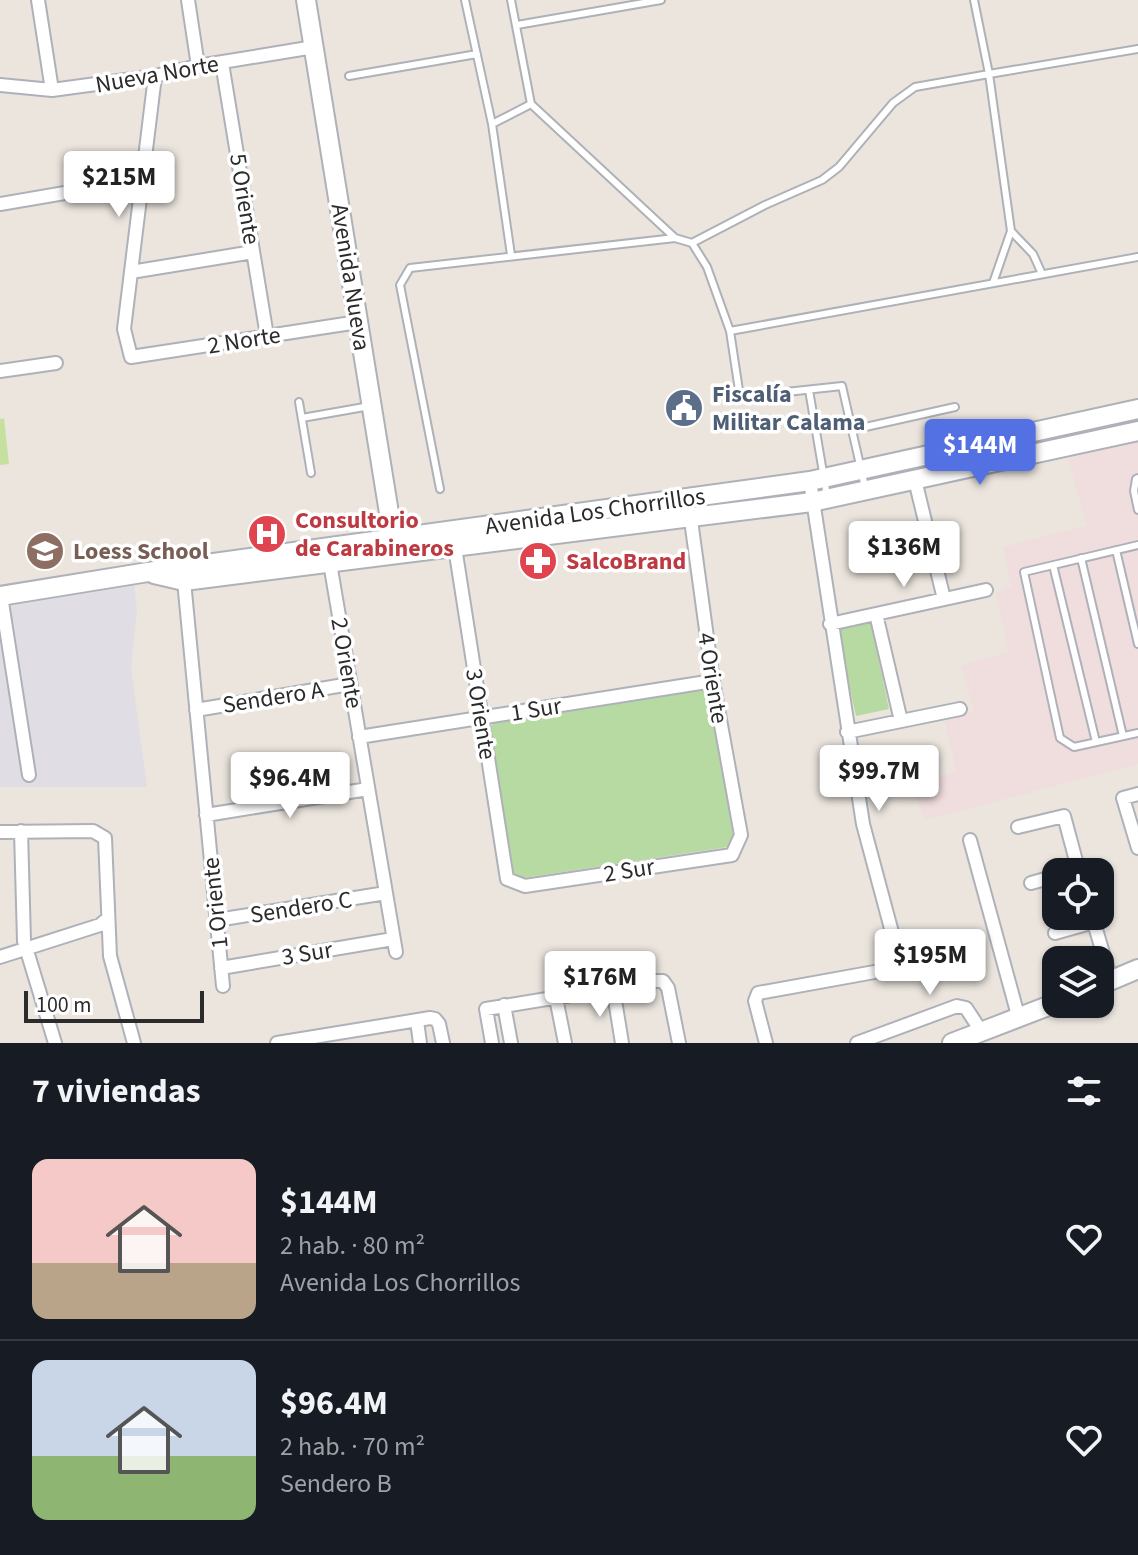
<!DOCTYPE html>
<html lang="es">
<meta charset="utf-8">
<style>
body{margin:0;font-family:"Source Sans 3",sans-serif;background:#20242c;color:#f1f3f6;height:100vh;display:flex;flex-direction:column;font-size:30px;white-space:nowrap}
*{box-sizing:border-box;margin:0}
p{font-size:26px;color:#9ea1a6}
.icon{flex:none;width:44px;height:44px;fill:none;stroke:currentColor;stroke-width:2;stroke-linecap:round;stroke-linejoin:round}
.map{position:relative;height:1043px;overflow:hidden}
.details{display:flex;flex-direction:column;background:#171b24;flex:1}
.details>*{flex:none}
.buttons{position:absolute;left:1042px;top:858px;display:grid;gap:16px}
.buttons a{display:grid;place-items:center;width:72px;height:72px;border-radius:16px;background:#171b24;box-shadow:0 2px 6px #0004;font-size:40px}
.scale{position:absolute;left:24px;bottom:20px;width:180px;box-sizing:border-box;padding-left:8px;border:4px solid #2b2b2b;border-top:0;font-size:22px;line-height:28px;white-space:nowrap;color:#2b2b2b;-webkit-text-stroke:6px #fff;paint-order:stroke}
.price{position:absolute;translate:-50% -68px;padding:0 18px;border-radius:8px;background:#fff;color:#222;font-size:26px;line-height:52px;filter:drop-shadow(0 2px 4px #0008)}
.price::after{content:'';position:absolute;left:50%;top:48px;width:24px;height:18px;margin-left:-12px;background:inherit;clip-path:polygon(0 0,100% 0,50% 100%)}
.price.on{background:#5371e3;color:#fff}
ul{padding:0;list-style:none}
li{display:flex;align-items:center;gap:24px;height:200px;padding:0 32px}
li+li{border-top:2px solid #363941}
li span{display:grid;place-items:center;flex:none;width:224px;height:160px;border-radius:16px;color:#555}
li>.icon{margin-inline-start:auto}
span .icon{width:96px;height:96px;fill:#fffc;stroke-width:1}
li b{font-size:34px}
h2{display:flex;justify-content:space-between;align-items:center;height:96px;padding:0 32px;font-size:34px}
.map>svg:first-child{display:block}
</style>
<div class="map">
<svg width="1138" height="1043" viewBox="0 0 1138 1043">
<rect width="100%" height="100%" fill="#ebe5de"/>
<path fill="#e0dee4" d="M134 582 137 611 131 668 147 787H0V606Z"/>
<path fill="#f0ddde" d="M1138 441V764L924 820 913 786 956 771 945 721 974 711 961 666 1009 652 996 593 1011 586 1003 547 1087 526 1068 458Z"/>
<path fill="#b6daa2" d="M871 622 889 709 856 716 837 630Z
M705 688 712 694 733 835 728 847 523 878 513 875 489 728 495 721Z"/>
<path fill="#c6e09f" d="M4 418 9 464 0 465V419Z"/>
<g fill="none" stroke-linecap="round" stroke-linejoin="round">
<g stroke="#afb1b9" stroke-width="10">
<path id="lane" d="M465 0 492 124 511 255
M974 0 989 74 1138 49
M517 25 661 0
M349 76 477 54
M531 104 675 238
M492 124 531 104 511 0
M1011 231 1033 254 1042 274
M692 243 765 205 822 180 839 167 893 103 915 87 989 74 1011 231 993 283
M730 331 740 397 842 386 865 487
M809 390 827 496
M299 402 311 473
M302 418 370 406
M852 430 955 407
M1138 478 1136 479 1134 491 1138 510
M440 489 400 285 410 268 675 238 692 243 707 267 730 331 1138 257
M1138 545 1024 572 1060 738 1074 747 1138 733
M1116 550 1138 644
M1081 558 1123 736
M1053 565 1096 742"/>
</g>
<g stroke="#afb1b9" stroke-width="16">
<path id="street" d="M38 0 52 90
M188 0 198 66
M222 63 267 336
M155 76 124 329 131 357 358 322
M0 85 52 90 155 76 198 66 314 47
M0 204 88 189
M131 272 253 252
M0 371 56 363
M915 480 944 599
M454 541 507 879 525 886 732 855 741 835 713 681 690 513
M330 563 396 952
M184 581 223 986
M1 596 29 775
M876 614 901 721
M830 624 986 590
M196 710 350 684
M847 732 960 709
M359 737 713 681
M1138 794 1123 798 1138 848
M206 815 368 789
M1018 827 1064 816 1079 872
M21 831 24 941 55 1043
M0 832 93 831 105 838 110 956 134 1043
M970 840 1019 1019
M1031 883 1056 876
M1092 916 1111 980
M217 920 386 893
M1055 933 1094 922
M0 957 100 925 107 919
M221 968 393 939
M613 988 622 1043
M556 998 565 1043
M504 1005 511 1043
M417 1021 420 1043
M277 1043 430 1018 435 1019 439 1024 443 1043
M492 1043 486 1009 656 981H663L668 988 679 1043
M766 1043 755 1001 758 993 880 971 893 964 897 951 863 824 810 481
M857 1043 957 1006 966 1008 981 1031"/>
</g>
<g stroke="#afb1b9" stroke-width="22">
<path id="secondary" d="M306 0 395 550
M154 574 184 581 812 502 1138 431
M0 596 148 572 810 481 1138 409
M1100 985 1138 969
M952 1043 1056 1003"/>
</g>
<use href="#lane" stroke="#fff" stroke-width="6"/>
<use href="#street" stroke="#fff" stroke-width="12"/>
<use href="#secondary" stroke="#fff" stroke-width="18"/>
</g>
<defs>
<g id="civic-disc" transform="scale(2)"><circle r="9.5" fill="#5c6f8a" stroke="#fff"/><path d="M-.6-6.5H3V-4.5H.6V-3L4-1V1h2V6H-6V1h2V-1L-.6-3ZM-1.2 2.5V6h2.4V2.5Z" fill="#fff"/></g>
<g id="hospital-disc" transform="scale(2)"><circle r="9.5" fill="#e0444e" stroke="#fff"/><path d="M-5-5h3v3.5h4V-5h3V5h-3V1.5h-4V5h-3Z" fill="#fff"/></g>
<g id="school-disc" transform="scale(2)"><circle r="9.5" fill="#8d6e63" stroke="#fff"/><path d="M0-5L7-2L0 1L-7-2ZM-4 1L0 2.5L4 1V4Q0 6-4 4Z" fill="#fff"/></g>
<g id="pharmacy-disc" transform="scale(2)"><circle r="9.5" fill="#e0444e" stroke="#fff"/><path d="M-2-6h4v4h4v4h-4v4h-4v-4h-4v-4h4Z" fill="#fff"/></g>
</defs>
<g fill-rule="evenodd">
<use href="#civic-disc" x="684" y="408"/>
<use href="#hospital-disc" x="267" y="534"/>
<use href="#school-disc" x="45" y="551"/>
<use href="#pharmacy-disc" x="538" y="561"/>
</g>
<g text-anchor="middle" stroke-width="7" stroke-linejoin="round" paint-order="stroke">
<g font-size="24" fill="#2b2b2b" stroke="#fff">
<text transform="translate(157 74) rotate(-10)" y="8">Nueva Norte</text>
<text transform="translate(245 199) rotate(81)" y="8">5 Oriente</text>
<text transform="translate(351 277) rotate(81)" y="8">Avenida Nueva</text>
<text transform="translate(244 340) rotate(-9)" y="8">2 Norte</text>
<text transform="translate(595 511) rotate(-8)" y="8">Avenida Los Chorrillos</text>
<text transform="translate(347 663) rotate(80)" y="8">2 Oriente</text>
<text transform="translate(713 678) rotate(81)" y="8">4 Oriente</text>
<text transform="translate(273 697) rotate(-9)" y="8">Sendero A</text>
<text transform="translate(536 709) rotate(-9)" y="8">1 Sur</text>
<text transform="translate(481 714) rotate(81)" y="8">3 Oriente</text>
<text transform="translate(629 870) rotate(-9)" y="8">2 Sur</text>
<text transform="translate(215 903) rotate(-96)" y="8">1 Oriente</text>
<text transform="translate(301 907) rotate(-9)" y="8">Sendero C</text>
<text transform="translate(307 953) rotate(-9)" y="8">3 Sur</text>
</g>
<g font-size="24" font-weight="bold" fill="#4e5e75" stroke="#fff" text-anchor="start">
<text x="712" y="402">Fiscalía<tspan x="712" dy="28">Militar Calama</tspan></text>
</g>
<g font-size="24" font-weight="bold" fill="#be3a42" stroke="#fff" text-anchor="start">
<text x="295" y="528">Consultorio<tspan x="295" dy="28">de Carabineros</tspan></text>
<text x="566" y="569">SalcoBrand</text>
</g>
<g font-size="24" font-weight="bold" fill="#785e54" stroke="#fff" text-anchor="start">
<text x="73" y="559">Loess School</text>
</g>
</g>
</svg>
<div class="buttons">
<a><svg class="icon" aria-label="locate" viewBox="0 0 24 24"><circle cx="12" cy="12" r="6"/><path d="M12 2v4M12 18v4M2 12h4M18 12h4"/></svg></a>
<a><svg class="icon" aria-label="layers" viewBox="0 0 24 24"><path d="M12 4l9 5-9 5-9-5zM3 14l9 5 9-5"/></svg></a>
</div>
<div class="scale">100 m</div>
<b class="price" style="left:119px;top:219px">$215M</b>
<b class="price on" style="left:980px;top:487px">$144M</b>
<b class="price" style="left:904px;top:589px">$136M</b>
<b class="price" style="left:879px;top:813px">$99.7M</b>
<b class="price" style="left:290px;top:820px">$96.4M</b>
<b class="price" style="left:930px;top:997px">$195M</b>
<b class="price" style="left:600px;top:1019px">$176M</b>
</div>
<section class="details">
<h2>7 viviendas<svg class="icon" aria-label="filters" viewBox="0 0 24 24"><path d="M4 7h16M4 17h16"/><circle cx="9" cy="7" r="2"/><circle cx="15" cy="17" r="2"/></svg></h2>
<ul>
<li><span style="background:linear-gradient(#f6c9c9 65%,#b9a48a 0)"><svg class="icon" aria-label="home" viewBox="0 0 24 24"><path d="M3 11l9-7 9 7M6 9v11h12V9"/></svg></span><div><b>$144M</b><p>2 hab. · 80 m²</p><p>Avenida Los Chorrillos</p></div><svg class="icon" aria-label="heart" viewBox="0 0 24 24"><path d="M12 20l-8-8c-3-5 5-10 8-4 3-6 11-1 8 4z"/></svg></li>
<li><span style="background:linear-gradient(#c9d6e8 60%,#8fb573 0)"><svg class="icon" aria-label="home" viewBox="0 0 24 24"><path d="M3 11l9-7 9 7M6 9v11h12V9"/></svg></span><div><b>$96.4M</b><p>2 hab. · 70 m²</p><p>Sendero B</p></div><svg class="icon" aria-label="heart" viewBox="0 0 24 24"><path d="M12 20l-8-8c-3-5 5-10 8-4 3-6 11-1 8 4z"/></svg></li>
</ul>
</section>
